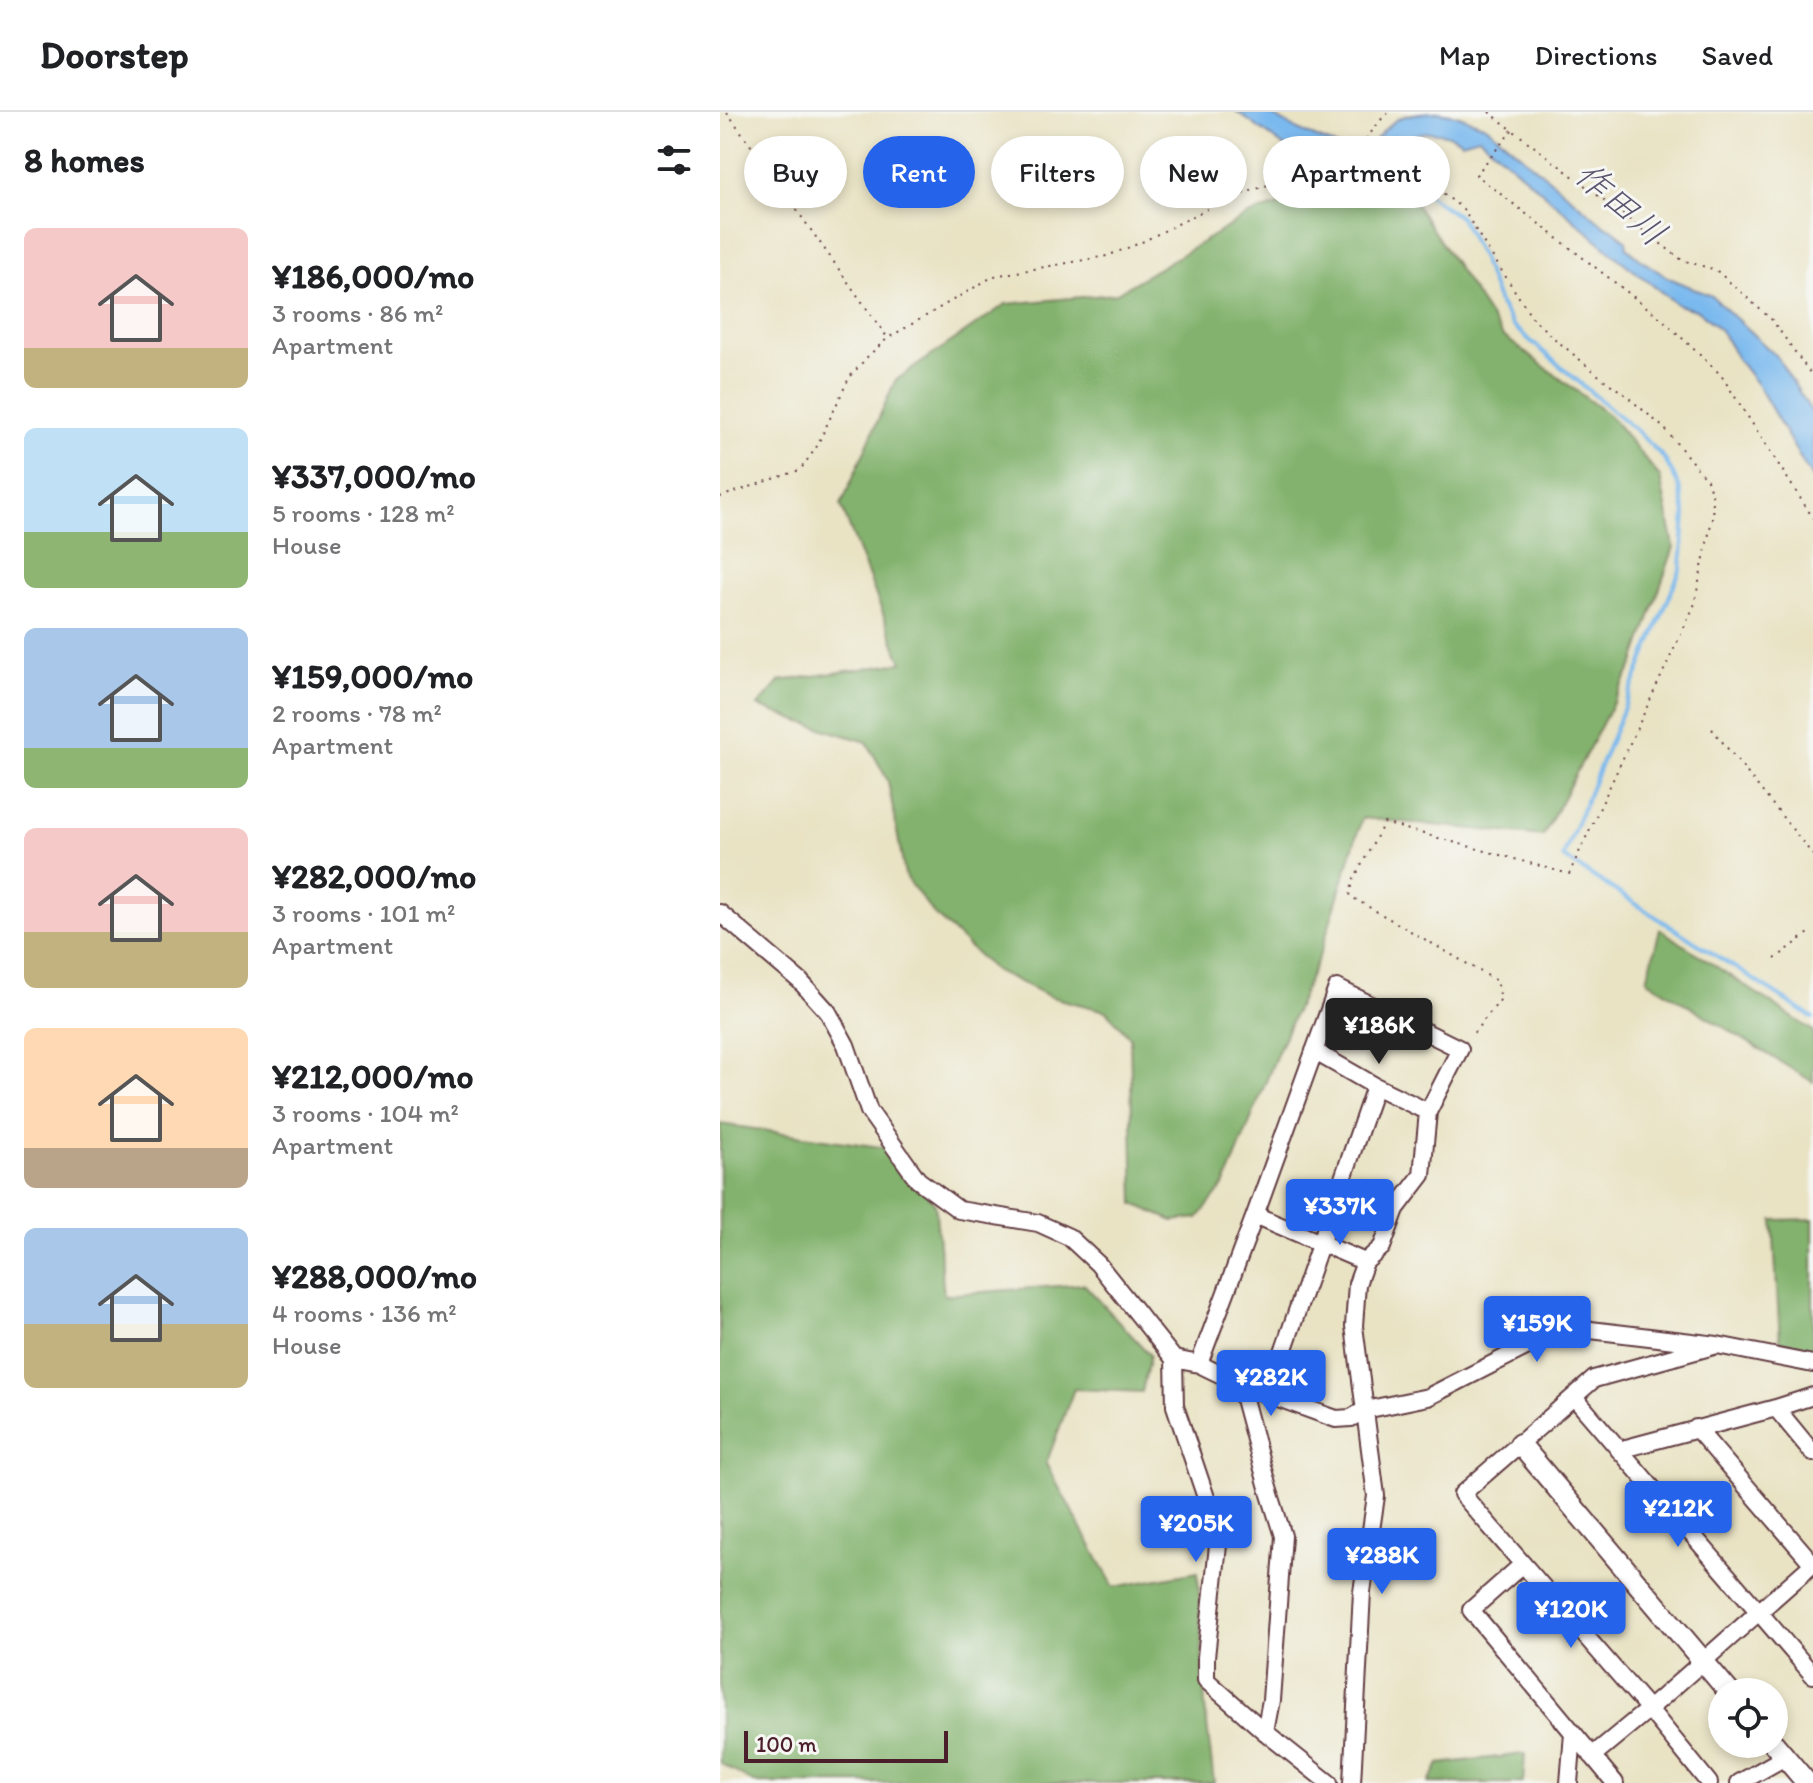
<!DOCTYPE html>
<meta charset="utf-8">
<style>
body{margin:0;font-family:Itim,"Klee One",sans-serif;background:#f2f2f2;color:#202124;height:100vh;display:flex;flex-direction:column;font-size:30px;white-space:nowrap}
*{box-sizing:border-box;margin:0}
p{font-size:26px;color:#757577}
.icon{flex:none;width:44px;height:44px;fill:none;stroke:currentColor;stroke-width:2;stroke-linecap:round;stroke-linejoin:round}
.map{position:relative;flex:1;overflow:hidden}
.sheet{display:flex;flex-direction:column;background:#fff;width:720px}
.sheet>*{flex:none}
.banner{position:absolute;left:24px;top:24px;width:760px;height:72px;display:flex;gap:16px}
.tools{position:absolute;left:988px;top:1566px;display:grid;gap:16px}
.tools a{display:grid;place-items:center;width:80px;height:80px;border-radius:50%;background:#fff;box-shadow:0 4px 12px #0003;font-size:40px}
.scale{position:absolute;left:24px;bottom:20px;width:204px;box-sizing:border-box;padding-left:8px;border:4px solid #4a1f2b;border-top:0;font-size:22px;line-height:28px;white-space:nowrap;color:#4a1f2b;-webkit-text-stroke:6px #f6f6f2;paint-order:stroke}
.price{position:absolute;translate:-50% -68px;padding:0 18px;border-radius:8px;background:#2563eb;color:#fff;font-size:26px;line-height:52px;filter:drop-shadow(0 2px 4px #0008)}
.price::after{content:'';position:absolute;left:50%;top:48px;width:24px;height:18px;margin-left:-12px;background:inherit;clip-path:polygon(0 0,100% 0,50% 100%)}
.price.selected{background:#222;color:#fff}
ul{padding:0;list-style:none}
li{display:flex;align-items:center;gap:24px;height:200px;padding:0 24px}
li span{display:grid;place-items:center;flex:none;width:224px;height:160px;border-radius:12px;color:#555}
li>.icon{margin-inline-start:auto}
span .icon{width:96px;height:96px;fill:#fffc;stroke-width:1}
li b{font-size:34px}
h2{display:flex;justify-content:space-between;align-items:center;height:96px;padding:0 24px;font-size:34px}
.chip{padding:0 28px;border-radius:36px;background:#fff;box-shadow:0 4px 12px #0003;font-size:28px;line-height:72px}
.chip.selected{background:#2563eb;color:#fff}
header{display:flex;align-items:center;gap:48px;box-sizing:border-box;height:112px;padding:0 40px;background:#fff;border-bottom:2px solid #e0e0e0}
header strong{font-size:38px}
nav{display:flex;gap:44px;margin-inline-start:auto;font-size:28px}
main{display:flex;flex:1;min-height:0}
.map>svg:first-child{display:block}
</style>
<header>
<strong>Doorstep</strong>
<nav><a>Map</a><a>Directions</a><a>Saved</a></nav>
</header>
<main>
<section class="sheet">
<h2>8 homes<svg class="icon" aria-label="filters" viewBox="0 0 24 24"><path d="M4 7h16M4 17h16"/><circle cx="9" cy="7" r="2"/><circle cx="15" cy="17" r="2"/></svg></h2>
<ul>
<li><span style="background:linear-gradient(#f6c9c9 75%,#c2b280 0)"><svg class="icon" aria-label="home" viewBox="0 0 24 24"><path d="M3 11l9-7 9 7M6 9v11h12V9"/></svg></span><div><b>¥186,000/mo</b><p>3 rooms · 86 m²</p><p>Apartment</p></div></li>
<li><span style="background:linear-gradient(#bfe0f5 65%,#8fb573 0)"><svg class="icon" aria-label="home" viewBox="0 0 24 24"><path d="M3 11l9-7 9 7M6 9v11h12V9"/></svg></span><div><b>¥337,000/mo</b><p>5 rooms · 128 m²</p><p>House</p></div></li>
<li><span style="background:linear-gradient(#a9c7e8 75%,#8fb573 0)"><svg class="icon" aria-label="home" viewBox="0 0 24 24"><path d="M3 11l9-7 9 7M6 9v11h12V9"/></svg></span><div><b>¥159,000/mo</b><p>2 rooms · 78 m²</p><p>Apartment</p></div></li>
<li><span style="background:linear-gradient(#f6c9c9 65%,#c2b280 0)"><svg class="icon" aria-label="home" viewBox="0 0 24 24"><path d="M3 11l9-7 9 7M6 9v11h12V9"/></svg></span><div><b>¥282,000/mo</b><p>3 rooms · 101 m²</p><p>Apartment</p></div></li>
<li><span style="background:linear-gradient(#ffd9b3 75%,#b9a48a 0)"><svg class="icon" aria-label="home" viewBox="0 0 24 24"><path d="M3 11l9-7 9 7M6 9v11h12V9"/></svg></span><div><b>¥212,000/mo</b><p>3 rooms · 104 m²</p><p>Apartment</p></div></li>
<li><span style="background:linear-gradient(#a9c7e8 60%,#c2b280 0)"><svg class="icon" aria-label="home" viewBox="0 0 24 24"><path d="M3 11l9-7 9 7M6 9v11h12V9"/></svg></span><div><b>¥288,000/mo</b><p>4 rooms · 136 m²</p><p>House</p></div></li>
</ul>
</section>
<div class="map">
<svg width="1093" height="1671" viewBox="0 0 1093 1671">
<rect width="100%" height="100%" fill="#f6f6f2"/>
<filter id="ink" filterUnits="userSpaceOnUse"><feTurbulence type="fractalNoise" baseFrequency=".0125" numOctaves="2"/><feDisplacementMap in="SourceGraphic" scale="16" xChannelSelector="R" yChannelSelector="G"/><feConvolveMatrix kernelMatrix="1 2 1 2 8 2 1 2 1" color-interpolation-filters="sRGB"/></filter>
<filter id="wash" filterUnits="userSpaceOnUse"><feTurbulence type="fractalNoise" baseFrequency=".006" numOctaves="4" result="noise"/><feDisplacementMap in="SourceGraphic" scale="32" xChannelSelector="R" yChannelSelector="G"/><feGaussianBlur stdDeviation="1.8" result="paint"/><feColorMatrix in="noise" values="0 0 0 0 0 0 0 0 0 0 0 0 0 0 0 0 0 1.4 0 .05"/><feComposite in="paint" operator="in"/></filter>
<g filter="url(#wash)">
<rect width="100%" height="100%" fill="#e9e3c4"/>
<path fill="#82b26d" stroke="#66684c" stroke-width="2" d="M616 74 689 82 782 223 890 304 940 365 954 435 914 551 823 724 642 706 601 840 557 942 505 1072 478 1106 453 1109 414 1092 410 925 386 899 331 885 274 858 214 802 185 764 168 669 147 630 81 610 38 594 60 569 182 551 121 393 175 269 286 192 395 182 528 103Z
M940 817 1093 919V970L927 868Z
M0 1012 167 1036 215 1092 224 1183 364 1172 430 1243 422 1280 354 1277 326 1352 394 1475 478 1460 485 1595 494 1671H34L0 1651Z
M1093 1107V1237L1060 1230 1053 1108Z
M805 1642 803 1671H709L719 1652Z"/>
<path fill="#7ab9ee" stroke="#626c8c" stroke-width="2" d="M517 0H546L580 19 641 44 645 39 658 49 694 62 699 69 685 75 611 57 572 40Z
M717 0 736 3 766 14 885 114 892 117 906 128 907 136 921 148 947 165 992 184 1057 245 1093 302V368L1039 275 1018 248 1000 218 979 199 958 193 898 146 759 25 742 30C734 24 728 22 718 21 692 18 688 26 679 48L671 46 652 32C676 4 679 2 717 0Z"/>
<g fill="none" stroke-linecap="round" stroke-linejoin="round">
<path stroke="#7ab9ee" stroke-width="4" d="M688 69 741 106 762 147 779 191 793 214 918 320 944 346 959 374 965 401 961 456 843 745 1093 906"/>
</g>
</g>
<g filter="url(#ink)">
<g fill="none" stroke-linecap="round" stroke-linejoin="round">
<g stroke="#623c42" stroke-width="20">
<path id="minor" d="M0 801 80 869 108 900 126 933 149 999 198 1068 239 1098 318 1111 349 1125 378 1152 454 1247 455 1294 499 1424 486 1545V1568L545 1620 609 1671
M594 939 655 974 708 1000
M535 1103 645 1150
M454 1247 479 1252 520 1272 616 1307 631 1306 645 1298 708 1285 845 1215 997 1233 1093 1252
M479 1252 535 1103 617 876 740 937 708 1000 702 1063 676 1097 662 1135 645 1150 637 1172 634 1214 656 1384 642 1480 632 1671
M520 1272 548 1376 563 1424 551 1588 545 1620
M548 1283 655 974
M854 1285 1093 1563
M1056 1296 1093 1341
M976 1316 1093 1452
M899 1338 1056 1296 1093 1284
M803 1452 751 1498 895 1671
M872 1644 929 1597 1093 1452
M849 1671 853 1621
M989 1671 929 1597 742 1382 874 1267 997 1233
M1019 1671 1065 1645"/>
</g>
<g stroke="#623c42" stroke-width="24">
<path id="tertiary" d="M800 1332 1009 1580
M1054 1632 1087 1671"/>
</g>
<path stroke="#623c42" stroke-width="2" stroke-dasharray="2 6" stroke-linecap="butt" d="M7 0 167 225
M769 0 962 148 996 158 1052 208 1093 265
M792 18 756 63 942 207 1001 263 1093 406
M642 32 693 58 743 97 763 130 812 205 829 222 883 267 903 281 944 316 987 368 993 386 992 407 974 494 849 762 664 711 633 769 630 784 777 869 781 887 751 924
M0 385 80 358 96 336 129 266 148 244 168 226 274 164 387 144 420 131 505 88 585 60 642 32 664 4 670 0
M992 617 1093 743
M1055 847 1093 818"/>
<use href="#minor" stroke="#fff" stroke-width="16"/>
<use href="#tertiary" stroke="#fff" stroke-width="20"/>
</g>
</g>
<g text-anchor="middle" stroke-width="6" stroke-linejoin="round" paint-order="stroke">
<g font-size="36" font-style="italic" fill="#5b556f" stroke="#f6f6f2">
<text transform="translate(901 91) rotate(41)" y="13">作田川</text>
</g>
</g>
</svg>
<div class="tools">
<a><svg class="icon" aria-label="locate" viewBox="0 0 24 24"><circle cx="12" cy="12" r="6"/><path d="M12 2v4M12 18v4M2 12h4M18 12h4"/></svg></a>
</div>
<div class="scale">100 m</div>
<b class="price selected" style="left:659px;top:954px">¥186K</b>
<b class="price" style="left:620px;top:1135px">¥337K</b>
<b class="price" style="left:817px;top:1252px">¥159K</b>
<b class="price" style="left:551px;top:1306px">¥282K</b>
<b class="price" style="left:958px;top:1437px">¥212K</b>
<b class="price" style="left:476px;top:1452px">¥205K</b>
<b class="price" style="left:662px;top:1484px">¥288K</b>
<b class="price" style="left:851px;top:1538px">¥120K</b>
<div class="banner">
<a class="chip">Buy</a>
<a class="chip selected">Rent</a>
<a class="chip">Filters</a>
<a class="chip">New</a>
<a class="chip">Apartment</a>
</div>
</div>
</main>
